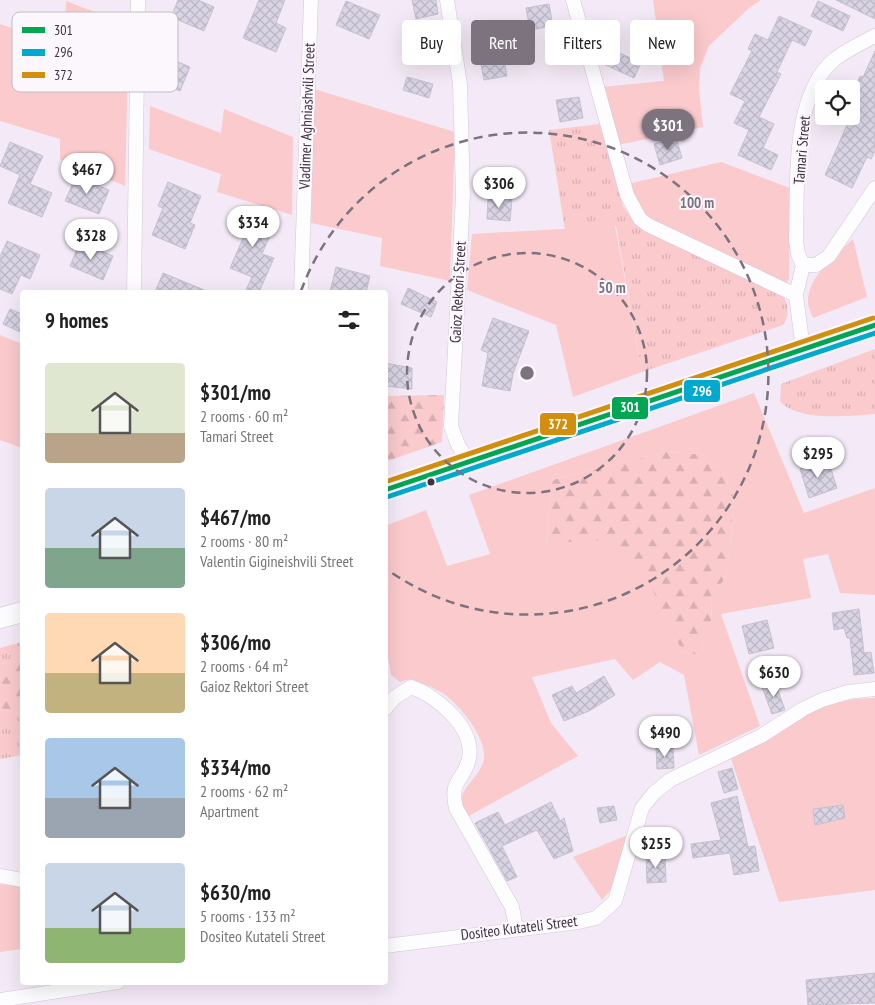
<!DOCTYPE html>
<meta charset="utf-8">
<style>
body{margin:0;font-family:"PT Sans Narrow",sans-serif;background:#f6f6f6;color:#222;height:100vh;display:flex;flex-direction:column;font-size:19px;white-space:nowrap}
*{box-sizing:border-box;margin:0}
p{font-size:16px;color:#767676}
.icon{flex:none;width:28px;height:28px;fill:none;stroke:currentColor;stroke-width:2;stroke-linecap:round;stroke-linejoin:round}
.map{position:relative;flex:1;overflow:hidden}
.details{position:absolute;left:20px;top:290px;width:368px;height:695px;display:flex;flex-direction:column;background:#fff;border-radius:5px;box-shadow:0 5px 20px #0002}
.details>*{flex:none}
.banner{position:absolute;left:402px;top:20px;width:398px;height:45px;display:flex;gap:10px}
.buttons{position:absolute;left:815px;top:80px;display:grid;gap:10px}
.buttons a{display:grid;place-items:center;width:45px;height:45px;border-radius:5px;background:#fff;box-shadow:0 5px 20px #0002;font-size:25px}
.price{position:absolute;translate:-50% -42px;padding:0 11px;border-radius:18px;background:#fff;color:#222;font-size:16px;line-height:32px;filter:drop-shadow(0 1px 2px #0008)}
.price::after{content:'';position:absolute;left:50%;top:30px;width:15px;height:11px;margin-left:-8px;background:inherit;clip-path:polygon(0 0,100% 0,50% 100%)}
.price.selected{background:#7c737f;color:#fff}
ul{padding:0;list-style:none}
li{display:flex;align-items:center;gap:15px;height:125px;padding:0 25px}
li span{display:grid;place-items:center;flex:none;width:140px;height:100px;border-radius:5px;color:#555}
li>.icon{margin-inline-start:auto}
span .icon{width:60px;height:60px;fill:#fffc;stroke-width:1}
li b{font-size:21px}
h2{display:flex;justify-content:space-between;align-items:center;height:60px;padding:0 25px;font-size:21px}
.pill{padding:0 18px;border-radius:5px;background:#fff;box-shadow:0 5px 20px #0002;font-size:18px;line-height:45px}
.pill.selected{background:#7c737f;color:#fff}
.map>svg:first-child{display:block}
</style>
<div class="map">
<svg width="875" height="1005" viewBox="0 0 875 1005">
<defs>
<pattern id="grass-tufts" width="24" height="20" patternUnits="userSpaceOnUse" patternTransform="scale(1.25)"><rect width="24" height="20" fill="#facacd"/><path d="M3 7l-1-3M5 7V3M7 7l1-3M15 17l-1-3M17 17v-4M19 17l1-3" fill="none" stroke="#d7aeb1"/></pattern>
<pattern id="forest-firs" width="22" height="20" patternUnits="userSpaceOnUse" patternTransform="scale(1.25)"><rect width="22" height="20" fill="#facacd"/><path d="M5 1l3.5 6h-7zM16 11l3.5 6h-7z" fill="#d7aeb1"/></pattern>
<pattern id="building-cross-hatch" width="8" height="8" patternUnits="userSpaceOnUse" patternTransform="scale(1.25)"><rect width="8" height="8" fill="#d9d4e4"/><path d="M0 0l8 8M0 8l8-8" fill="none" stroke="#bbb6c5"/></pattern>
</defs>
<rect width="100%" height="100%" fill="#f4eaf7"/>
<path fill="url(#grass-tufts)" d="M600 124 623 206 634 222 783 296C789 304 789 317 783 325L642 372 616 226 565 230 549 130Z
M875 349V414C850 416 797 422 780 401L781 384Z
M22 642V660L0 664V648Z
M0 708 22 715V755L0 759Z"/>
<path fill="url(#forest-firs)" d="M444 395 442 442 385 462V396Z
M666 452 701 454 721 469 734 497 729 562 723 582 712 593 711 625 699 655 682 651 667 624 546 543 552 480Z
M22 660V715L0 708V664Z"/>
<path fill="#facacd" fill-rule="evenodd" d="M653 0H761L749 8 709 46 700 68 699 89 703 127 618 145 601 87 664 81Z
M66 1 129 25 125 186 60 159V139L0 121V24L64 46Z
M314 89 455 132 450 281 380 266 382 238 311 223Z
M150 106 221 133 224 109 293 137 292 215 217 192 221 174 149 149Z
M721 162 790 188 789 279 785 284 645 218 628 184Z
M615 226 642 372 573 397 556 325 467 290 472 234Z
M853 239 867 297 813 318C812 314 808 308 808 303 807 276 836 256 853 239Z
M0 335 22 344V448L0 440Z
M754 393 804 513 875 488V595L840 593 828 554 803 559 811 598 721 614 760 726 699 755 684 675 660 662 633 680 615 659 532 677 551 723 578 756 467 817C465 812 461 807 461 803 459 790 482 774 484 759 487 737 457 701 439 691 430 686 420 683 411 679L400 682 391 675 385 639V526L426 510 447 566 490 554 469 495ZM666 452 701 454 721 469 734 497 729 562 723 582 712 593 711 625 699 655 682 651 652 588 637 568 605 540 546 543 552 480Z
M875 698V890L779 902 730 756 817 708 854 699Z
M628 835 613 887 602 900 573 857Z
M0 884 22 887V949L0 952Z"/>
<path fill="url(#building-cross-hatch)" stroke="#c6c1cd" d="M178 0H198L214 7 204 31 171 17Z
M259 0H285L276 23 286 28 276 52 243 38Z
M412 0H436L438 14 416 19Z
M836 0H875V19Z
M346 1 380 15 369 39 336 25Z
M818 1 850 16 843 31 811 16Z
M549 4 553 26 530 30 526 8Z
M779 16 812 31 805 46 792 40 777 72 781 74 759 117 774 124 763 148 778 155 771 170 738 155 749 130 734 123 745 101 730 94 752 51 748 49 755 34 768 40Z
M609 48 641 63 634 78 601 63Z
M875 51V151L871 159 867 157 852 188 825 175 857 102 851 100V97L860 76 863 77Z
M157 53 190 67 180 91 147 77Z
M503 55 507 76 484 80 480 59Z
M407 77 433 84 429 98 403 90Z
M579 97 583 118 560 122 556 100Z
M676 137 682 158 660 165 654 144Z
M10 142 43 156 30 184 52 193 42 217 8 203 20 175 0 166Z
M76 176 109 190 99 214 65 201Z
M168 182 201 196 190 223 195 225 185 249 152 235 163 208 158 206Z
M488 198 512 199 510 221 487 219Z
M243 207 276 221 262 254 274 258 259 292H245L252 277 230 268 244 236 233 231Z
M7 241 40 255 30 279 21 275 12 294 0 289V257Z
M80 242 113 256 103 280 70 266Z
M336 267 370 276 366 292H330Z
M163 273 209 292H155Z
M408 288 437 302 431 317 401 304Z
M10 309 22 314V333L3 324Z
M493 318 529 331 513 374 510 391 482 386 488 353 481 350Z
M385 363 412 368V389L385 386Z
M828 460 837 488 809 498 800 469Z
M859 609 864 653 871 652 874 673 854 675 850 638H847L844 628 834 630 832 613Z
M767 620 774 648 749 654 742 626Z
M604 676 615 695 589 711 564 721 552 695 572 686 576 693Z
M775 682 785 710 772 714 762 687Z
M673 747 674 768 657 769 656 748Z
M732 768 738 789 724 793 718 772Z
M737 796 748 847 755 846 759 871 734 875 730 853 693 858 691 844 721 840 711 803Z
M551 802 560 821 564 818 573 851 554 859 537 830 502 846 517 877 507 881 475 823 498 812 505 825Z
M843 805 845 818 815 825 813 809Z
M614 806 617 820 600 823 597 808Z
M646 855H665L666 882 647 883Z
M875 973V1003L808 1005 806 980Z"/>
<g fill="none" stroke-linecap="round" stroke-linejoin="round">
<g stroke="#d1c8d4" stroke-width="15">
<path id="street" d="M447 0 460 84 463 195 451 426 458 445 469 462
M573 0 627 195 640 219 648 225 796 295
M803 265H816L829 256 875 188
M134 292 138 0
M301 292 311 0
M803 350 796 295 803 265 798 254 796 241C798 188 790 95 835 59 847 50 861 43 875 36
M385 709 394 698 411 687C436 695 475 728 469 758 465 781 449 778 456 808L512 907 516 928
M0 876 22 880
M385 946 579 922 596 918 615 901 642 808 654 793 670 780 761 736 803 709 822 700 848 692 875 689
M0 1000 118 982"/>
</g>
<g stroke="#d1c8d4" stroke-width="21">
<path id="secondary" d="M385 490 875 325
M0 618 22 612"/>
</g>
<use href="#street" stroke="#fdfcfe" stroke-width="14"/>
<use href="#secondary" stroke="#fdfcfe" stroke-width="20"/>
<g stroke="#fcf7fd" stroke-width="9">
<path id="bus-1" d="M385 490 875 325"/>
</g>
<g stroke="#fcf7fd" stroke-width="9">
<path id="bus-2" d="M387 497 875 333"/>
</g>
<g stroke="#fcf7fd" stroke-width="9">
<path id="bus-3" d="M385 482 873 318"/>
</g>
<use href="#bus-1" stroke="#00a651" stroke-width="5"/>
<use href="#bus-2" stroke="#00a9ce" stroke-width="5"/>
<use href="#bus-3" stroke="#d28f0d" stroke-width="5"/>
</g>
<g fill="none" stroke="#7c737f" stroke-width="2.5" stroke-dasharray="9 6">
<circle cx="527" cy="373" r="120"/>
<path d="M301 291A241 241 0 1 1 385 568"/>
</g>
<circle fill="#3c333f" stroke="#fcf7fd" stroke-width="2" cx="431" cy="482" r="4.5"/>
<g text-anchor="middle" stroke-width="4" stroke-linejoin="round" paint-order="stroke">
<g font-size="15" fill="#3c333f" stroke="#fcf7fd">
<text transform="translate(307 116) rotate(-88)" y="5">Vladimer Aghniashvili Street</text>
<text transform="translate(802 150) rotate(-85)" y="5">Tamari Street</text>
<text transform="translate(458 292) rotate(-87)" y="5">Gaioz Rektori Street</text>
<text transform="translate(519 928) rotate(-7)" y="5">Dositeo Kutateli Street</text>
</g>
</g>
<rect x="12" y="12" width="166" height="80" rx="8" fill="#fcf7fd" stroke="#c2bcc4" stroke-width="1"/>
<rect x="22" y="27" width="23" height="6" fill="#00a651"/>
<rect x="22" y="49" width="23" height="7" fill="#00a9ce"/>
<rect x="22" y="72" width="23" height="6" fill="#d28f0d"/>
<g font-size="14" fill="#3c333f">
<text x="54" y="35">301</text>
<text x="54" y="57">296</text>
<text x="54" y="80">372</text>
</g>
<circle cx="527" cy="373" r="8" fill="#7c737f" stroke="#fcf7fd" stroke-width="2.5"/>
<g font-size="15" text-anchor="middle" font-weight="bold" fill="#7c737f" stroke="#fcf7fd" stroke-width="4" stroke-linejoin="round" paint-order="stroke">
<text x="697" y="208">100 m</text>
<text x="612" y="293">50 m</text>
</g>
<g stroke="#fcf7fd" stroke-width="2">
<rect x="683" y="379" width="38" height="24" rx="5" fill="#00a9ce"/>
<rect x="611" y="396" width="38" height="24" rx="5" fill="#00a651"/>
<rect x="539" y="412" width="38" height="24" rx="5" fill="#d28f0d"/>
</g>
<g font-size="14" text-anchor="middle" font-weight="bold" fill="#fff">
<text x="702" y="396">296</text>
<text x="630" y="412">301</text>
<text x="558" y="429">372</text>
</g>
</svg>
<div class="buttons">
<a><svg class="icon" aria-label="locate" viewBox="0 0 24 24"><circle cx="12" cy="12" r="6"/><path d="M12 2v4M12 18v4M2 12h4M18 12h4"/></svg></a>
</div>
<b class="price selected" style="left:668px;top:151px">$301</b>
<b class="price" style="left:87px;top:195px">$467</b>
<b class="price" style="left:499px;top:209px">$306</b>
<b class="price" style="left:253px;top:248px">$334</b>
<b class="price" style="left:91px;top:261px">$328</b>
<b class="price" style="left:818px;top:479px">$295</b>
<b class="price" style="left:774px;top:698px">$630</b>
<b class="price" style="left:665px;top:758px">$490</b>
<b class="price" style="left:656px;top:869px">$255</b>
<div class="banner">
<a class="pill">Buy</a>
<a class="pill selected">Rent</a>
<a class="pill">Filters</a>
<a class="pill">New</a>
</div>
<section class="details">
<h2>9 homes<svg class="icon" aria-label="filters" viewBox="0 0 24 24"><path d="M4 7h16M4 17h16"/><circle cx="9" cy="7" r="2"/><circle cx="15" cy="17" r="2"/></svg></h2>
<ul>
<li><span style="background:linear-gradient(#dfe7d0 70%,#b9a48a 0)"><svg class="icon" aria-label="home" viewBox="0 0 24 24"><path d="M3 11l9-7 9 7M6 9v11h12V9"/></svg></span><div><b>$301/mo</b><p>2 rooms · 60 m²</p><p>Tamari Street</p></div></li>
<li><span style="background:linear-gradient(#c9d6e8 60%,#7fa58c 0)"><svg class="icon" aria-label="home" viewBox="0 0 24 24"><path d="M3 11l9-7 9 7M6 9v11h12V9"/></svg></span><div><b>$467/mo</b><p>2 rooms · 80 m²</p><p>Valentin Gigineishvili Street</p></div></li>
<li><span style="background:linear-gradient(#ffd9b3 60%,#c2b280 0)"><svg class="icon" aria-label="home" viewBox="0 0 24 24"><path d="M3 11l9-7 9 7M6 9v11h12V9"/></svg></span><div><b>$306/mo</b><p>2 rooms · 64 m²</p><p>Gaioz Rektori Street</p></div></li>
<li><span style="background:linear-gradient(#a9c7e8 60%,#9aa5b1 0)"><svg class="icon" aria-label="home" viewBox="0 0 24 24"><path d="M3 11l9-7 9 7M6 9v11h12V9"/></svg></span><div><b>$334/mo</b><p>2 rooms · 62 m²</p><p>Apartment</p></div></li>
<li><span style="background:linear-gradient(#c9d6e8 65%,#8fb573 0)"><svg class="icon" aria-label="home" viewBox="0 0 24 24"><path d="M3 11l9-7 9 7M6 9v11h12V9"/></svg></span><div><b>$630/mo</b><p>5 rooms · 133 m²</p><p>Dositeo Kutateli Street</p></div></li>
</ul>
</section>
</div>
